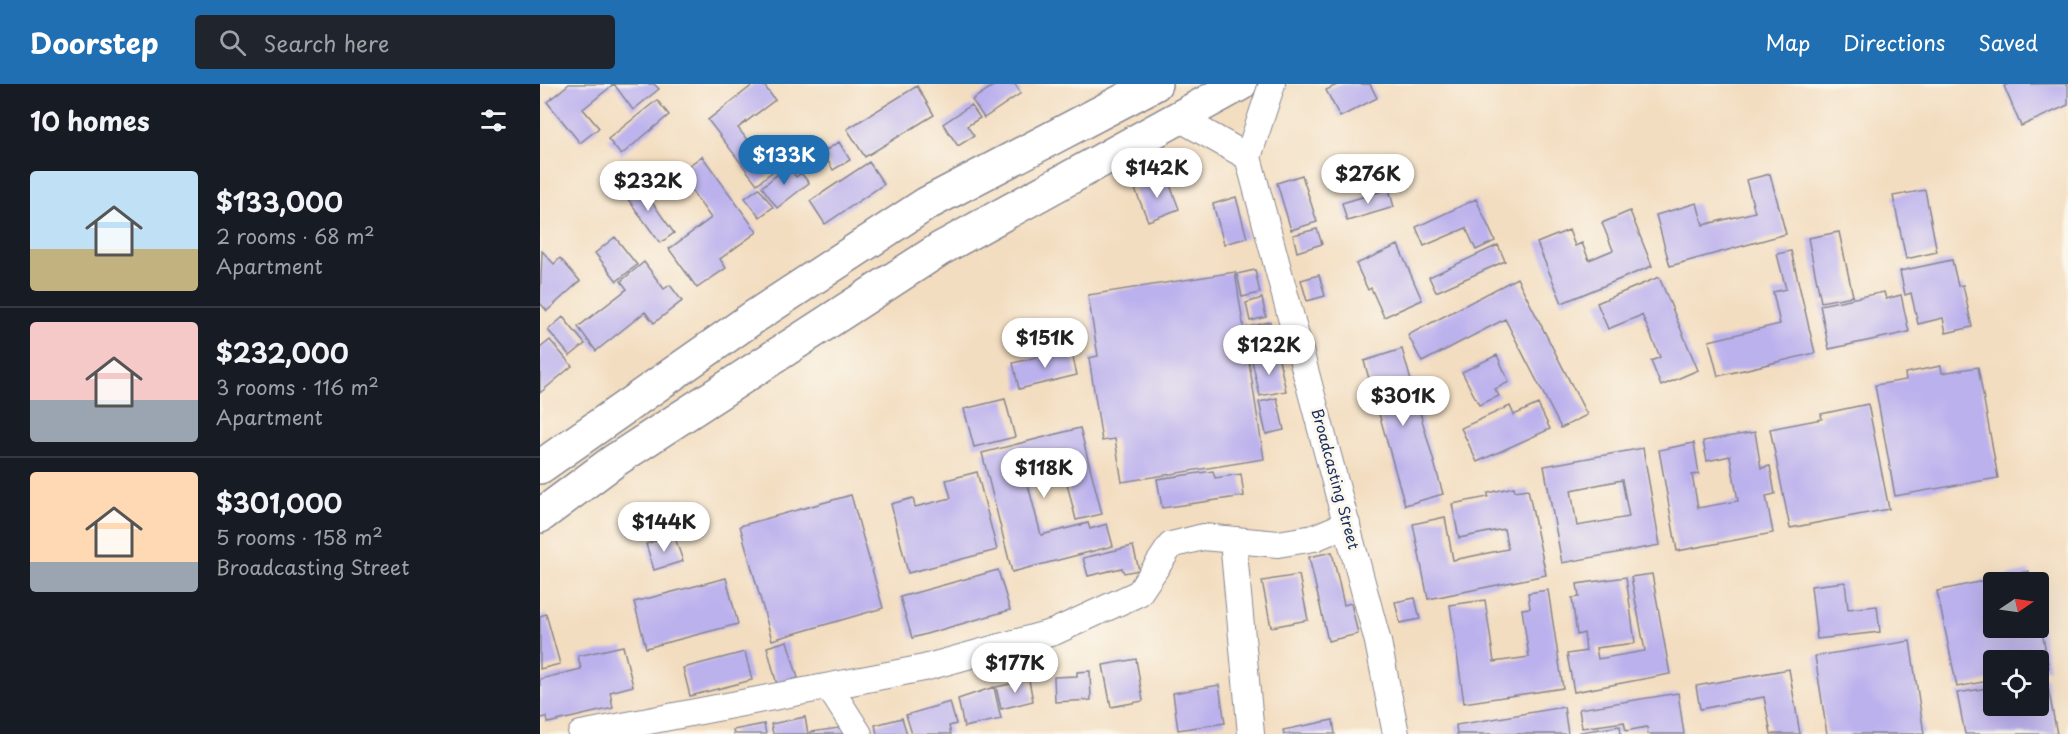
<!DOCTYPE html>
<meta charset="utf-8">
<style>
body{margin:0;font-family:"Playpen Sans",sans-serif;background:#20242c;color:#f1f3f6;height:100vh;display:flex;flex-direction:column;font-size:22px;white-space:nowrap}
*{box-sizing:border-box;margin:0}
p{font-size:20px;color:#9ea1a6}
.icon{flex:none;width:33px;height:33px;fill:none;stroke:currentColor;stroke-width:2;stroke-linecap:round;stroke-linejoin:round}
.map{position:relative;flex:1;overflow:hidden}
.side{display:flex;flex-direction:column;background:#171b24;width:540px}
.side>*{flex:none}
.needle{width:39px;rotate:77deg}
.controls{position:absolute;left:1443px;top:488px;display:grid;gap:12px}
.controls a{display:grid;place-items:center;width:66px;height:66px;border-radius:6px;background:#171b24;box-shadow:0 6px 24px #0002;font-size:30px}
.price{position:absolute;translate:-50% -51px;padding:0 14px;border-radius:21px;background:#fff;color:#222;font-size:20px;line-height:39px;filter:drop-shadow(0 2px 3px #0008)}
.price::after{content:'';position:absolute;left:50%;top:36px;width:18px;height:14px;margin-left:-9px;background:inherit;clip-path:polygon(0 0,100% 0,50% 100%)}
.price.active{background:#1f6fb2;color:#fff}
ul{padding:0;list-style:none}
li{display:flex;align-items:center;gap:18px;height:150px;padding:0 30px}
li+li{border-top:2px solid #363941}
li span{display:grid;place-items:center;flex:none;width:168px;height:120px;border-radius:6px;color:#555}
li>.icon{margin-inline-start:auto}
span .icon{width:72px;height:72px;fill:#fffc;stroke-width:1}
li b{font-size:26px}
h2{display:flex;justify-content:space-between;align-items:center;height:72px;padding:0 30px;font-size:26px}
header{display:flex;align-items:center;gap:36px;box-sizing:border-box;height:84px;padding:0 30px;background:#1f6fb2;color:#fff}
header strong{font-size:28px}
nav{display:flex;gap:33px;margin-inline-start:auto;font-size:21px}
.search{width:420px;height:54px;background:#20242c;display:flex;align-items:center;gap:15px;box-sizing:border-box;padding:0 21px;border-radius:6px;color:#9ea1a6;font-size:22px}
main{display:flex;flex:1;min-height:0}
.map>svg:first-child{display:block}
</style>
<header>
<strong>Doorstep</strong>
<div class="search"><svg class="icon" aria-label="search" viewBox="0 0 24 24"><circle cx="10" cy="10" r="6"/><path d="M15 15l6 6"/></svg>Search here</div>
<nav><a>Map</a><a>Directions</a><a>Saved</a></nav>
</header>
<main>
<section class="side">
<h2>10 homes<svg class="icon" aria-label="filters" viewBox="0 0 24 24"><path d="M4 7h16M4 17h16"/><circle cx="9" cy="7" r="2"/><circle cx="15" cy="17" r="2"/></svg></h2>
<ul>
<li><span style="background:linear-gradient(#bfe0f5 65%,#c2b280 0)"><svg class="icon" aria-label="home" viewBox="0 0 24 24"><path d="M3 11l9-7 9 7M6 9v11h12V9"/></svg></span><div><b>$133,000</b><p>2 rooms · 68 m²</p><p>Apartment</p></div></li>
<li><span style="background:linear-gradient(#f6c9c9 65%,#9aa5b1 0)"><svg class="icon" aria-label="home" viewBox="0 0 24 24"><path d="M3 11l9-7 9 7M6 9v11h12V9"/></svg></span><div><b>$232,000</b><p>3 rooms · 116 m²</p><p>Apartment</p></div></li>
<li><span style="background:linear-gradient(#ffd9b3 75%,#9aa5b1 0)"><svg class="icon" aria-label="home" viewBox="0 0 24 24"><path d="M3 11l9-7 9 7M6 9v11h12V9"/></svg></span><div><b>$301,000</b><p>5 rooms · 158 m²</p><p>Broadcasting Street</p></div></li>
</ul>
</section>
<div class="map">
<svg width="1528" height="650" viewBox="0 0 1528 650">
<rect width="100%" height="100%" fill="#fbf7ec"/>
<filter id="ink" filterUnits="userSpaceOnUse"><feTurbulence type="fractalNoise" baseFrequency=".0167" numOctaves="2"/><feDisplacementMap in="SourceGraphic" scale="12" xChannelSelector="R" yChannelSelector="G"/><feConvolveMatrix kernelMatrix="1 2 1 2 8 2 1 2 1" color-interpolation-filters="sRGB"/></filter>
<filter id="wash" filterUnits="userSpaceOnUse"><feTurbulence type="fractalNoise" baseFrequency=".008" numOctaves="4" result="noise"/><feDisplacementMap in="SourceGraphic" scale="24" xChannelSelector="R" yChannelSelector="G"/><feGaussianBlur stdDeviation="1.35" result="paint"/><feColorMatrix in="noise" values="0 0 0 0 0 0 0 0 0 0 0 0 0 0 0 0 0 1.4 0 .05"/><feComposite in="paint" operator="in"/></filter>
<g filter="url(#wash)">
<rect width="100%" height="100%" fill="#f3ddc0"/>
<g id="blocks">
<path fill="#bbb1ed" fill-rule="evenodd" d="M29 0H114L119 5 93 26 74 0 43 25 59 44 40 59 7 18Z
M214 0H223L235 16 198 44 232 88 217 100 168 36Z
M456 0H475L481 9 444 34 432 16Z
M799 0H830L837 14 800 33 786 6Z
M1468 0H1528V21L1481 42 1464 2Z
M377 2 394 31 325 73 307 45Z
M117 16 129 31 81 71 68 55Z
M431 21 440 34 427 42 434 52 418 62 403 40Z
M299 58 310 76 293 86 283 68Z
M162 72 217 148 180 175 186 184 157 204 129 165 171 134 139 89Z
M329 78 344 100 285 140 270 117Z
M248 82 256 93 261 89 269 99 237 124 222 103Z
M1230 90 1246 150 1130 182 1116 131 1157 119 1163 141 1215 128 1206 96Z
M762 91 777 138 751 146 737 99Z
M627 93 639 125 608 137 595 105Z
M96 96 134 149 120 159 82 107Z
M219 104 233 123 220 133 205 114Z
M849 105 854 123 807 137 802 119Z
M1385 106 1397 168 1366 175 1353 112Z
M696 113 707 154 684 160 673 120Z
M936 115 955 157 936 166 926 144 884 162 876 143Z
M1090 127 1112 182 1022 219 997 159 1029 146 1035 162 1042 159 1049 176 1073 166 1062 139Z
M777 145 782 160 757 168 753 151Z
M1299 148 1313 212 1281 218 1268 154Z
M75 153 97 181 77 197 55 169Z
M858 161 882 216 844 233 831 204 828 206 816 180Z
M958 161 965 177 896 208 889 193Z
M2 167 14 180 20 174 40 197 7 227 0 219Z
M1251 167 1275 269 1178 292 1169 257 1240 240 1233 208 1246 205 1237 170Z
M1412 176 1418 202 1423 201 1432 243 1406 249 1403 234 1378 240 1371 209 1365 211 1360 187Z
M104 178 124 205 130 201 142 217 114 239 105 228 56 267 38 243 87 205 81 197Z
M715 186 720 209 702 213 697 190Z
M695 188 724 375 582 398 575 355 562 357 549 274 558 272 548 211Z
M779 191 785 212 767 217 761 196Z
M1119 193 1158 286 1121 302 1111 277 1120 273 1102 231 1068 245 1057 219Z
M977 194 1047 331 1021 344 965 235 882 278 868 251Z
M1344 208 1346 215 1361 211 1369 248 1289 265 1280 221Z
M722 214 726 233 710 237 706 219Z
M23 233 45 260 30 272 8 246Z
M730 238 733 252 729 253 732 268 713 272 707 243Z
M10 256 32 282 0 309V264Z
M531 265 537 291 479 305 473 279Z
M862 265 903 410 865 421 824 277Z
M738 271 746 307 720 312 712 277Z
M957 271 969 298 955 305 959 312 939 321 922 288Z
M1401 282 1402 289 1438 283 1458 394 1355 412 1335 301 1366 296 1365 289Z
M737 314 744 346 726 350 719 318Z
M465 315 475 353 434 363 424 325Z
M998 320 1010 345 937 378 921 344 970 322 974 331Z
M1328 320 1349 425 1250 444 1230 345 1282 335 1281 330Z
M540 344 562 430 536 436 523 383 486 393 501 451 548 439 550 445 567 440 573 462 472 488 442 369Z
M1215 348 1221 384 1230 382 1235 410 1226 412 1233 449 1137 467 1119 366 1154 359 1159 390 1152 391 1158 424 1198 417 1190 372 1167 377 1163 357Z
M1103 364 1120 461 1022 479 1004 382ZM1082 396 1089 433 1037 442 1031 406Z
M673 387 675 394 701 390 704 412 622 424 617 395Z
M437 388 457 466 368 489 351 420 373 414 375 423 411 414 406 396Z
M974 403 975 407 988 405 1006 491 888 515 873 440 905 433 913 476 968 465 964 445 919 454 912 420 948 413V409Z
M311 411 343 524 232 556 200 442Z
M134 451 143 477 114 486 106 460Z
M593 462 599 486 584 489 582 484 548 492 543 474Z
M792 468 804 521 811 519 818 550 788 557 769 473Z
M458 486 470 526 372 554 360 513Z
M1489 487 1491 498H1454V543H1498L1500 537 1509 584 1498 586V576H1454V596L1417 603 1397 507Z
M1112 490 1130 590 1034 608 1027 570 1046 567 1044 549 1037 551 1032 514 1039 513 1037 500 1086 493 1095 559 1056 564 1058 575 1105 567 1091 493Z
M759 491 768 536 731 543 722 497Z
M186 494 198 540 106 564 94 518Z
M1305 498 1308 525 1337 522 1340 548 1277 555 1271 502Z
M1008 506 1023 604 924 619 910 521 945 516 954 578 989 573 982 525 990 524 988 509Z
M875 514 880 535 860 539 855 518Z
M6 530 20 580 0 585V532Z
M247 557 258 594 237 601 227 563Z
M1370 557 1384 650H1287L1275 572Z
M83 562 93 602 70 608 73 624 8 639 7 633 0 634V595L41 585 38 572Z
M205 568 212 596 150 612 143 584Z
M596 575 603 617 571 623 563 581Z
M1249 585 1260 650H1231L1224 613 1160 625 1156 602Z
M550 587 551 616 515 618 514 593 537 592V588Z
M1506 593 1517 650H1425L1417 609 1454 603V621H1498V594Z
M489 596 493 617 461 625 456 603Z
M679 601 685 639 638 646 633 609Z
M454 603 461 635 424 643 418 615Z
M1138 609 1144 650H1108L1107 643 1086 647 1084 638 1042 644 1039 625Z
M410 618 416 640 409 642 411 650H372L366 631Z
M1024 623 1028 650H917L916 641Z
M265 633 268 650H233L231 640Z
M362 634 367 650H337L335 641Z
M793 636 795 650H744L743 646Z
M224 640 226 650H194L193 646Z
M1080 642 1081 650H1041L1040 648Z
M306 643 307 650H271L270 648Z"/>
</g>
</g>
<g filter="url(#ink)">
<use href="#blocks" fill-opacity="0" stroke="#87868f" stroke-width="1.5"/>
<g fill="none" stroke-linecap="round" stroke-linejoin="round">
<g stroke="#87868f" stroke-width="28">
<path id="street" d="M732 0 708 73 838 558 856 650
M639 34 708 73
M693 457 711 650
M289 603 319 650
M41 650 384 584 514 548 599 509 631 461 663 453 738 460 774 454 807 440"/>
</g>
<g stroke="#87868f" stroke-width="36">
<path id="highway" d="M0 383 214 233 386 120 615 0
M0 432 74 377 400 165 700 0"/>
</g>
<use href="#street" stroke="#fff" stroke-width="26"/>
<use href="#highway" stroke="#fff" stroke-width="33"/>
</g>
</g>
<g text-anchor="middle" stroke-width="6" stroke-linejoin="round" paint-order="stroke">
<g font-size="15" fill="#1b2f5e" stroke="#fbf7ec">
<text transform="translate(795 395) rotate(75)" y="5">Broadcasting Street</text>
</g>
</g>
</svg>
<div class="controls">
<a><svg class="needle" viewBox="-14 -14 28 28"><path d="M0-13l5 13h-10z" fill="#e53935"/><path d="M0 13l5-13h-10z" fill="#9ea1a6"/></svg></a>
<a><svg class="icon" aria-label="locate" viewBox="0 0 24 24"><circle cx="12" cy="12" r="6"/><path d="M12 2v4M12 18v4M2 12h4M18 12h4"/></svg></a>
</div>
<b class="price active" style="left:244px;top:102px">$133K</b>
<b class="price" style="left:617px;top:115px">$142K</b>
<b class="price" style="left:828px;top:121px">$276K</b>
<b class="price" style="left:108px;top:128px">$232K</b>
<b class="price" style="left:505px;top:285px">$151K</b>
<b class="price" style="left:729px;top:292px">$122K</b>
<b class="price" style="left:863px;top:343px">$301K</b>
<b class="price" style="left:504px;top:415px">$118K</b>
<b class="price" style="left:124px;top:469px">$144K</b>
<b class="price" style="left:475px;top:610px">$177K</b>
</div>
</main>
